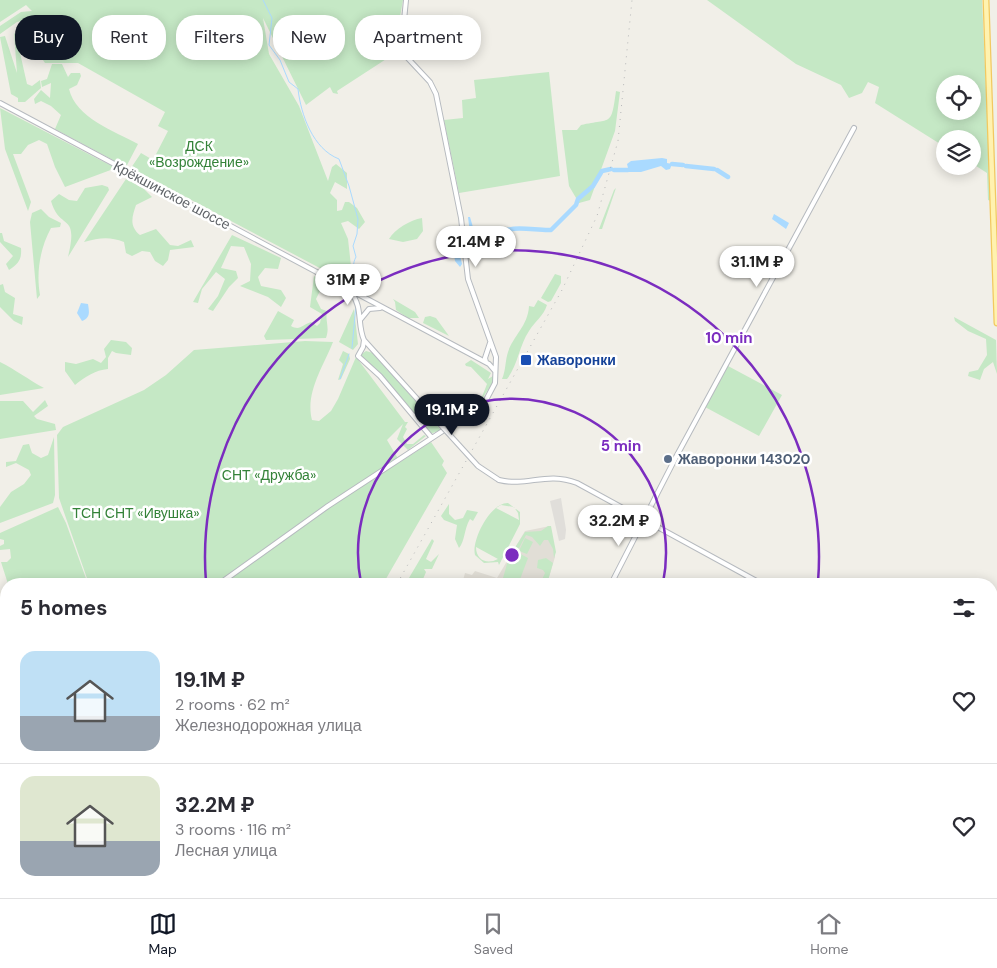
<!DOCTYPE html>
<meta charset="utf-8">
<style>
body{margin:0;font-family:"DM Sans",sans-serif;background:#f7f7f7;color:#2b2b33;height:100vh;display:flex;flex-direction:column;font-size:19px;white-space:nowrap}
*{box-sizing:border-box;margin:0}
p{font-size:16px;color:#7c7c81}
.icon{flex:none;width:28px;height:28px;fill:none;stroke:currentColor;stroke-width:2;stroke-linecap:round;stroke-linejoin:round}
.map{position:relative;flex:1;overflow:hidden}
.side{position:absolute;left:0px;top:578px;width:998px;height:321px;display:flex;flex-direction:column;background:#fff;border-radius:20px 20px 0 0;box-shadow:0 2px 12px #0003}
.side>*{flex:none}
.top-card{position:absolute;left:15px;top:15px;width:500px;height:45px;display:flex;gap:10px}
.buttons{position:absolute;left:936px;top:75px;display:grid;gap:10px}
.buttons a{display:grid;place-items:center;width:45px;height:45px;border-radius:50%;background:#fff;box-shadow:0 2px 12px #0003;font-size:25px}
.price{position:absolute;translate:-50% -42px;padding:0 11px;border-radius:18px;background:#fff;color:#222;font-size:16px;line-height:32px;filter:drop-shadow(0 1px 2px #0008)}
.price::after{content:'';position:absolute;left:50%;top:30px;width:15px;height:11px;margin-left:-8px;background:inherit;clip-path:polygon(0 0,100% 0,50% 100%)}
.price.current{background:#111827;color:#fff}
ul{padding:0;list-style:none}
li{display:flex;align-items:center;gap:15px;height:125px;padding:0 20px}
li+li{border-top:1px solid #e1e1e2}
li span{display:grid;place-items:center;flex:none;width:140px;height:100px;border-radius:15px;color:#555}
li>.icon{margin-inline-start:auto}
span .icon{width:60px;height:60px;fill:#fffc;stroke-width:1}
li b{font-size:21px}
h2{display:flex;justify-content:space-between;align-items:center;height:60px;padding:0 20px;font-size:21px}
.tag{padding:0 18px;border-radius:20px;background:#fff;box-shadow:0 2px 12px #0003;font-size:18px;line-height:45px}
.tag.current{background:#111827;color:#fff}
.tabs{display:flex;justify-content:space-around;align-items:center;height:70px;border-top:1px solid #e1e1e2;background:#fff;font-size:14px;color:#7c7c81}
.tabs a{display:grid;justify-items:center;gap:2px}
.tabs .current{color:#111827}
.map>svg:first-child{display:block}
</style>
<div class="map">
<svg width="997" height="898" viewBox="0 0 997 898">
<rect width="100%" height="100%" fill="#f1efe8"/>
<path fill="#e0deda" d="M561 498 566 530 565 539 559 541 550 501Z"/>
<path fill="#e1ded6" d="M550 526 555 557 547 584H462L465 573 472 575 475 571 497 578 525 531Z"/>
<path fill="#c5e8c5" fill-rule="evenodd" d="M0 0H403L400 17 395 18 398 21 397 52 337 91 338 94 333 93 330 87 306 105 263 18 269 54 299 106 328 181 332 167 336 164 347 173V189L335 182 330 193 337 200V211L342 210 345 202H349L357 208 365 222 359 229 348 221 341 223 348 239 351 266 356 283 370 297 331 274 131 168 141 153 153 160 168 131 158 126 165 112 78 63H45L32 44 37 34 34 18 17 22 0 34V26L21 12 32 11 26 5 0 22Z
M707 0H982L991 201 988 200 987 173 973 164 972 139H945V147L875 103 879 87 868 82 862 93 849 98 841 85 796 64ZM945 84H972V111H945Z
M14 33 16 35 27 84 32 86 40 80 41 88 25 102H18V98L11 94 0 37 5 36 17 73Z
M52 64H62L68 77 71 73H80L81 76 77 85 69 89C76 118 114 131 138 144L126 167 55 129 61 115 51 106 41 101 35 104 34 99 41 90 50 98 51 83 42 87 41 81 47 79Z
M549 72 560 176 459 193 444 120 463 118 462 100 476 98 474 80Z
M616 91 620 92 615 131 590 200 579 203 569 186 562 130H577L581 125C612 118 611 127 616 91Z
M0 108 100 160 116 168 65 187 55 167 47 144 39 140 28 145 21 154H13L31 202 28 211 5 149Z
M126 179 144 189 152 197 136 205C132 217 129 226 140 235L156 229 170 245 178 246 191 240 194 247 170 250 168 260 163 266 155 261 150 252 142 251 132 256 126 253 124 242C109 236 99 238 84 242Z
M102 185 108 187 109 190 68 257C79 211 60 232 51 201L59 194 69 200 77 201 85 188Z
M616 188 602 229H599L614 190Z
M41 209 49 217 61 223 60 227 51 228C40 248 36 273 40 295L37 299 30 222 32 213Z
M422 218 423 231 417 239 403 242 389 239C395 229 410 220 422 218Z
M0 233H2L4 241 21 248C22 260 18 264 9 270L6 264 13 256 0 242Z
M232 235 281 258 278 269 265 268 258 277 261 286 281 290 286 298 281 307 268 297 240 286 250 281 251 264 244 247 231 246 221 268 236 271 238 278 229 287 213 311 208 309 218 296 225 279 216 272 202 289 198 303 193 302Z
M555 274 561 276V283L551 301 548 302 541 298Z
M314 276 332 286 320 291 316 299 321 309 327 311C325 322 330 327 326 338L266 340 264 336 278 311 294 320 291 326C300 331 302 325 311 322L317 326 320 323 322 314 310 307Z
M3 284 5 292 15 298 13 314 23 317 22 325 14 321 0 307V285Z
M393 299 415 312 419 318H408L396 310 395 302Z
M538 300 547 305C543 317 535 321 529 331 519 346 518 365 507 379H502C506 370 505 361 508 352 513 336 528 326 529 306L534 307Z
M354 309 358 344 353 350 339 342Z
M430 316 436 318 449 336 423 323 425 317Z
M954 317 996 340 997 374 993 362 984 369 980 380 968 376 969 372 978 370 987 355 986 339 968 331 955 321Z
M111 340 126 342 132 348 131 355 116 353 112 351 108 358V369C95 370 85 377 75 385L65 371V362L76 364 93 359 101 363 106 357 104 349Z
M305 341 333 342C323 367 305 393 312 420L319 421 331 411 338 399 356 357 405 422H408L405 427 407 429 403 437 407 444H413L424 435 426 436 408 450 397 439 403 424 387 440 400 462 431 442 444 461 442 465 447 473 383 584H89L59 498 57 435 63 427 144 390 166 375 194 350Z
M343 351 349 354 350 359 341 379 338 380 343 364 339 360Z
M366 351 373 353 441 430 430 434 380 375 359 356Z
M471 360 491 373 488 379 493 376V382L480 402 487 384 471 367 466 366 465 364Z
M0 362C16 370 29 380 44 388L0 395Z
M728 366 782 395 759 436 705 407Z
M45 400 48 406 34 416 37 419 55 424 56 430 0 439V401H23L33 412Z
M54 437 55 495 53 503 0 523V507L11 492 24 484 31 475 29 470 16 463 6 467V462L16 461 23 445 29 444 32 453 41 458 48 455Z
M508 503 520 512V524L499 565 498 562 484 563 475 555C471 540 491 502 508 503ZM501 505 514 507 518 513 519 520 496 508ZM476 547 498 559C487 565 476 560 476 547Z
M449 504V514L455 520 463 518 467 510 478 512 473 521 470 519C464 529 465 541 459 548L455 539 457 525 444 520 441 516Z
M58 507 66 523 88 584H8L1 562H7L11 558 10 549 0 550V546L4 544V540L0 539V533Z
M548 526H551L556 552 554 558 553 549 548 540H544L540 546 532 537 526 535 517 552 528 558 519 582 516 584 503 578 509 557 525 532 541 531Z
M525 538 533 542 527 554 519 551Z
M432 539 434 541 426 559 431 562 439 554 432 569H424L426 572 421 584 406 583Z
M546 558 553 563 547 584H540L545 573 543 570 537 568 538 560Z
M0 700H6V759L0 766V723L4 711 0 709Z
M991 769 997 771V793L991 810Z
M992 851 993 898H978L980 893 991 892Z
M270 892H892L899 898H269Z
M158 893 159 892 232 893 231 898H157Z"/>
<path fill="#aadaff" d="M662 158 667 159V163L672 164 670 169 666 170 661 166 641 172H629L627 164 631 161Z
M774 214 789 223 786 229 772 219Z
M468 217H470L475 234 488 236 495 234 498 238 497 242 493 240 486 243 476 259 473 257Z
M451 234 455 235 462 264 460 267 455 261Z
M81 303 88 304C89 311 91 318 82 321L77 313Z"/>
<g fill="none" stroke-linecap="round" stroke-linejoin="round">
<path stroke="#aadaff" stroke-width="1" d="M263 0 272 18 269 45 280 60 289 82 298 89C301 115 313 149 339 159L349 186 358 219 357 234 353 246 356 257C349 269 359 283 362 294
M352 348 356 305
M340 379 349 354"/>
<path stroke="#aadaff" stroke-width="4.5" d="M672 164 683 165
M686 166 714 169
M614 170H628
M717 170 728 177
M496 236C510 223 534 231 551 230L576 205 578 199 593 186 602 171 611 169"/>
<g stroke="#b6babf" stroke-width="6">
<path id="secondary" d="M0 103 489 364 495 371
M351 293C363 306 357 325 364 340L438 422
M360 320 369 309 380 308
M364 340 363 347 358 356 380 376 432 438
M486 362 485 358 490 343
M499 480C528 487 546 471 577 483L762 584
M219 584 328 506 464 417 486 400 495 383 496 357 468 279 461 218 436 94 430 82 401 51 406 0
M611 584 676 457 854 128
M991 706 997 709
M991 711 997 714
M991 715 997 719
M0 847 6 849
M968 898 970 892
M995 898V838"/>
</g>
<g stroke="#f2c960" stroke-width="7">
<path id="primary" d="M986 0 997 323
M993 830 997 817
M991 846 997 827
M976 898 977 892"/>
</g>
<use href="#secondary" stroke="#fff" stroke-width="4"/>
<use href="#primary" stroke="#fff2af" stroke-width="4.5"/>
<path stroke="#b6b7b8" stroke-width="1" stroke-dasharray="1 6" stroke-linecap="butt" d="M397 584 562 290 597 216 618 141 632 0
M251 898 253 892"/>
<g stroke="#b6babf" stroke-width="6" stroke-linecap="butt">
<path id="secondary-bridge" d="M438 422 478 466 499 480"/>
</g>
<use href="#secondary-bridge" stroke="#fff" stroke-width="4"/>
</g>
<g fill="none" stroke="#7b2cbf" stroke-width="2.5">
<path d="M361 583A154 154 0 1 1 663 583"/>
<path d="M206 582A307 307 0 1 1 818 582"/>
</g>
<rect fill="#1a4fb4" stroke="#fff" stroke-width="2" x="520" y="354" width="12" height="12" rx="2.5"/>
<circle fill="#5c6f8a" stroke="#fff" stroke-width="2" cx="668" cy="459" r="5"/>
<g text-anchor="middle" stroke-width="5" stroke-linejoin="round" paint-order="stroke">
<g font-size="14" fill="#348238" stroke="#fff">
<text x="199" y="151">ДСК<tspan x="199" dy="16">«Возрождение»</tspan></text>
<text x="269" y="480">СНТ «Дружба»</text>
<text x="136" y="518">ТСН СНТ «Ивушка»</text>
</g>
<g font-size="14" fill="#5f6368" stroke="#fff">
<text transform="translate(172 195) rotate(28)" y="5">Крёкшинское шоссе</text>
</g>
<g font-size="14" font-weight="bold" fill="#164399" stroke="#fff" text-anchor="start">
<text x="537" y="365">Жаворонки</text>
</g>
<g font-size="14" font-weight="bold" fill="#4e5e75" stroke="#fff" text-anchor="start">
<text x="678" y="464">Жаворонки 143020</text>
</g>
</g>
<circle cx="512" cy="555" r="8" fill="#7b2cbf" stroke="#fff" stroke-width="2.5"/>
<g font-size="15" text-anchor="middle" font-weight="bold" fill="#7b2cbf" stroke="#fff" stroke-width="5" stroke-linejoin="round" paint-order="stroke">
<text x="729" y="343">10 min</text>
<text x="621" y="451">5 min</text>
</g>
</svg>
<div class="buttons">
<a><svg class="icon" aria-label="locate" viewBox="0 0 24 24"><circle cx="12" cy="12" r="6"/><path d="M12 2v4M12 18v4M2 12h4M18 12h4"/></svg></a>
<a><svg class="icon" aria-label="layers" viewBox="0 0 24 24"><path d="M12 4l9 5-9 5-9-5zM3 14l9 5 9-5"/></svg></a>
</div>
<b class="price" style="left:476px;top:268px">21.4M ₽</b>
<b class="price" style="left:757px;top:288px">31.1M ₽</b>
<b class="price" style="left:348px;top:306px">31M ₽</b>
<b class="price current" style="left:452px;top:436px">19.1M ₽</b>
<b class="price" style="left:619px;top:547px">32.2M ₽</b>
<div class="top-card">
<a class="tag current">Buy</a>
<a class="tag">Rent</a>
<a class="tag">Filters</a>
<a class="tag">New</a>
<a class="tag">Apartment</a>
</div>
<section class="side">
<h2>5 homes<svg class="icon" aria-label="filters" viewBox="0 0 24 24"><path d="M4 7h16M4 17h16"/><circle cx="9" cy="7" r="2"/><circle cx="15" cy="17" r="2"/></svg></h2>
<ul>
<li><span style="background:linear-gradient(#bfe0f5 65%,#9aa5b1 0)"><svg class="icon" aria-label="home" viewBox="0 0 24 24"><path d="M3 11l9-7 9 7M6 9v11h12V9"/></svg></span><div><b>19.1M ₽</b><p>2 rooms · 62 m²</p><p>Железнодорожная улица</p></div><svg class="icon" aria-label="heart" viewBox="0 0 24 24"><path d="M12 20l-8-8c-3-5 5-10 8-4 3-6 11-1 8 4z"/></svg></li>
<li><span style="background:linear-gradient(#dfe7d0 65%,#9aa5b1 0)"><svg class="icon" aria-label="home" viewBox="0 0 24 24"><path d="M3 11l9-7 9 7M6 9v11h12V9"/></svg></span><div><b>32.2M ₽</b><p>3 rooms · 116 m²</p><p>Лесная улица</p></div><svg class="icon" aria-label="heart" viewBox="0 0 24 24"><path d="M12 20l-8-8c-3-5 5-10 8-4 3-6 11-1 8 4z"/></svg></li>
</ul>
</section>
</div>
<nav class="tabs">
<a class="current"><svg class="icon" aria-label="map" viewBox="0 0 24 24"><path d="M3 6l6-2 6 2 6-2v14l-6 2-6-2-6 2zM9 4v14M15 6v14"/></svg>Map</a>
<a><svg class="icon" aria-label="saved" viewBox="0 0 24 24"><path d="M7 4h10v16l-5-4-5 4z"/></svg>Saved</a>
<a><svg class="icon" aria-label="home" viewBox="0 0 24 24"><path d="M3 11l9-7 9 7M6 9v11h12V9"/></svg>Home</a>
</nav>
